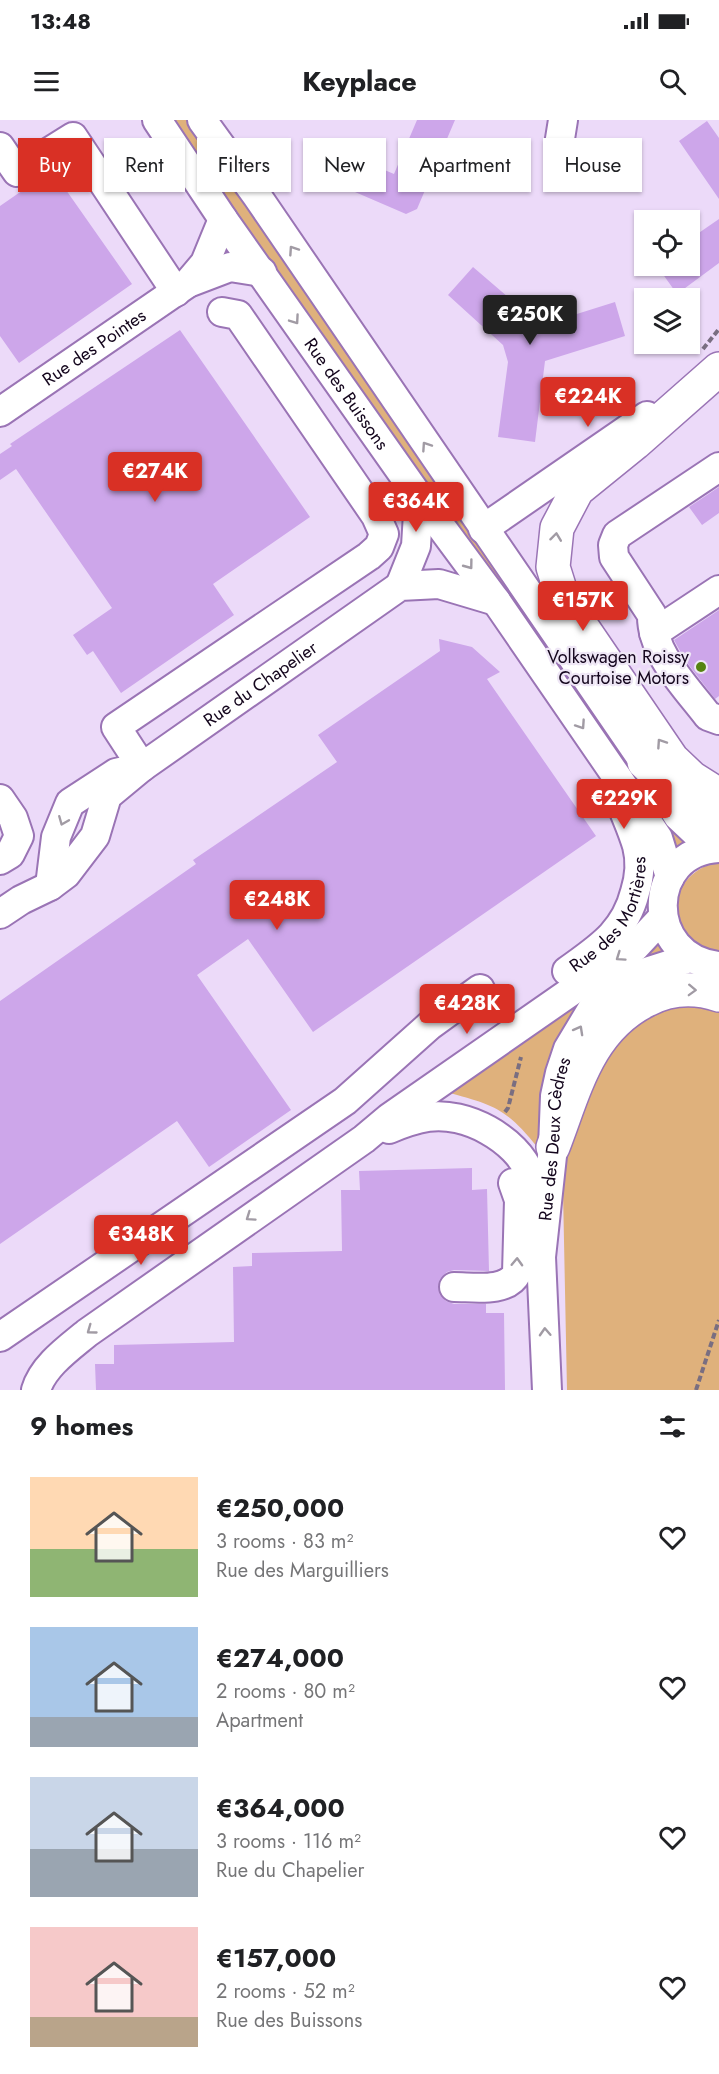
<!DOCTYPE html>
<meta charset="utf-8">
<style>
body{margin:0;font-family:Jost,sans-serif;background:#f6f6f6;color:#202124;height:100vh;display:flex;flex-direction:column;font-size:22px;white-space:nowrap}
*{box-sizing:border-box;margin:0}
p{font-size:20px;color:#757577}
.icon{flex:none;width:33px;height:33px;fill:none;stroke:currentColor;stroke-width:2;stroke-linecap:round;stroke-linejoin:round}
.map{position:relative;height:1270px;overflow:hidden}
.details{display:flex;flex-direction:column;background:#fff;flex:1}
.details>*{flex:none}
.banner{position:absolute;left:18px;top:18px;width:684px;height:54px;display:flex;gap:12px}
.controls{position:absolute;left:634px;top:90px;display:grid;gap:12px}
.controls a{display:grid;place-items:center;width:66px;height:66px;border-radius:0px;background:#fff;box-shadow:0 2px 4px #0004;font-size:30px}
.price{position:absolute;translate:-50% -51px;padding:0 14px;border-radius:6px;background:#d93025;color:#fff;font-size:20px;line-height:39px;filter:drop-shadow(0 2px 3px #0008)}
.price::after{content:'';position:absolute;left:50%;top:36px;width:18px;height:14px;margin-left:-9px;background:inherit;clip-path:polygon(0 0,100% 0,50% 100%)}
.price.current{background:#222;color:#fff}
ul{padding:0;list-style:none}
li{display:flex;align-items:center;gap:18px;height:150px;padding:0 30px}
li span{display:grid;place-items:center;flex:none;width:168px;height:120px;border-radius:0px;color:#555}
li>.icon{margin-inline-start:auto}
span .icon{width:72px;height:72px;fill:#fffc;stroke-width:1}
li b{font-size:26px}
h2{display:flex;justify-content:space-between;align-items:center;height:72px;padding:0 30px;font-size:26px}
.pill{padding:0 21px;border-radius:0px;background:#fff;box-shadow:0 2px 4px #0004;font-size:21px;line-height:54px}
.pill.current{background:#d93025;color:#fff}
.status{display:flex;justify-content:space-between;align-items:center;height:42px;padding:0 30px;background:#fff;direction:ltr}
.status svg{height:16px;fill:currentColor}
header{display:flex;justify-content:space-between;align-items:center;height:78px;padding:0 30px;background:#fff;font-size:27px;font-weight:700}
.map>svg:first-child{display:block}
</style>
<div class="status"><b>13:48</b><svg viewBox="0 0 49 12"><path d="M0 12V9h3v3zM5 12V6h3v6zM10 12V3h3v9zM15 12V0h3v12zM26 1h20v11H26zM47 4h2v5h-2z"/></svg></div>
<header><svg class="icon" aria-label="menu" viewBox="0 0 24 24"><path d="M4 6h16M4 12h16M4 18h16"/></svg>Keyplace<svg class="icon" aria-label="search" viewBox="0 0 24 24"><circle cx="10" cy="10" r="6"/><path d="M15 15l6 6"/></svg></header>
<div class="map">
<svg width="719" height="1270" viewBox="0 0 719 1270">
<rect width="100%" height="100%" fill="#eee6f5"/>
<path fill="#ecdaf9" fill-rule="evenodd" d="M0 0H719V1270H0ZM645 100H690V146H645ZM645 178H690V224H645Z"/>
<path fill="#dfb17c" d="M170 0H188L678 708 693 720 672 734Z
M719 743V833C706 830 692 823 684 812 662 784 688 745 719 743Z
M657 819 665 835 538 1028C506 988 494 985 446 972Z
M669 882 719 885V1270H567L563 1071 567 1027 605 921Z"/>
<path fill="#cda6ea" d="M417 0H455L417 89 406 94 304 50 316 21 394 54Z
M707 1 719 18V79L679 21Z
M52 50 132 164 19 243 0 216V86Z
M719 99V143L677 174 657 146H690V119Z
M473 147 536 201 545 204 615 182 625 216 545 241 535 322 498 317 508 242 503 225 448 175Z
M180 210 310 397 213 464 234 495 121 573 93 531 87 535 73 515 112 488 16 349 0 360V334L12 326 10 324Z
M719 367V393L702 405 689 387Z
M719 490V576L715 579 685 540 674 520Z
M439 519 472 527 500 552 487 559 596 716 313 912 248 819 197 855 291 990 209 1047 177 1001 0 1124V881L196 744 193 740 337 642 318 615 440 531Z
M472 1048V1070L487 1069 489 1151 454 1150 447 1152 440 1159 438 1167 440 1175 446 1181 454 1184H486V1193H504L505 1270H96L95 1244H114V1225L234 1222 233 1147 252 1146V1133L342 1131 341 1070H360L359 1051Z"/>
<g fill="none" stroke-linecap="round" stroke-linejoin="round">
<g stroke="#9a74b5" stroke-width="32">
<g id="minor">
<path id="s1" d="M157 0 223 99 419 377 496 481 617 657 658 718 670 757"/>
<path d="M202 0 257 76 644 642 678 696 712 728"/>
<path d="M559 25 563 0"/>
<path d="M0 27 17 52 73 17 176 172"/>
<path d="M188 163 205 143 223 99"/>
<path id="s2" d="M0 292 188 163 230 147 262 152"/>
<path d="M719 347 617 415 613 425 614 437 652 495C651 533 686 567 708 596L719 600"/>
<path d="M483 409 647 296"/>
<path d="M400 466 416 426 419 377"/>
<path d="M654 513 719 470"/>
<path d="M0 679 13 698 19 716 10 734 0 740"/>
<path d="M719 728C645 731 643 838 719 846"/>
<path d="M50 766 56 717 70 683 116 653 142 647 116 607 369 436 379 427 384 414 376 396 238 195 222 192"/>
<path id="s3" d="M0 794 21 780 50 766 66 754 95 716 107 676 142 647 400 466 439 464 496 481"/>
<path id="s4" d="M567 851C599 828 625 812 635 772 640 756 641 741 637 726 633 712 627 699 622 686"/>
<path d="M389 1009C401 1004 415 999 428 997 465 991 517 1019 530 1054 534 1066 535 1079 536 1091"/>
<path d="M454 1167C474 1167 507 1173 517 1153L519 1080 513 1063"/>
<path d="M0 1217 345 981 429 906 480 869"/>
<path d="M36 1270C43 1246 69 1228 87 1213L364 1019 389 998 635 827 663 797"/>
<path id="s5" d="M547 1270 541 1137 553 1027 555 976 560 953 568 929 592 889 609 874 646 852 690 838"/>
</g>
</g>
<g stroke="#9a74b5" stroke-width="36">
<path id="major" d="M719 249 635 323 577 370 557 408 553 447 563 479 672 639 692 658 719 675
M644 642 689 685 719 698
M553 1027C575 970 588 909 647 880 670 868 695 867 719 875"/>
</g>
<path stroke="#796e81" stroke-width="4" stroke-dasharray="6 3" stroke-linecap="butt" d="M703 229 719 209
M505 992 508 988 521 937
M696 1270 719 1200"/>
<use href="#minor" stroke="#fff" stroke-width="28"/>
<use href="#major" stroke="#fff" stroke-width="33"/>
</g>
<defs><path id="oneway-chevron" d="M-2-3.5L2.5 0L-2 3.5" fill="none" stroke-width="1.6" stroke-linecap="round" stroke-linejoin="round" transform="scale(1.5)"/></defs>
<g stroke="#a19ba4">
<use href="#oneway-chevron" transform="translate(293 130) rotate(-124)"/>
<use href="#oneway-chevron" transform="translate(295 200) rotate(55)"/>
<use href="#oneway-chevron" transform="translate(426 326) rotate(-124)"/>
<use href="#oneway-chevron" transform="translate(556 417) rotate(-83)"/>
<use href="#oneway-chevron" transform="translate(469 445) rotate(53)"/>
<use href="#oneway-chevron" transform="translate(581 605) rotate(56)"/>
<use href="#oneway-chevron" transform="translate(661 623) rotate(-124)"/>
<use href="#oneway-chevron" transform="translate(63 701) rotate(112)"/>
<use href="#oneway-chevron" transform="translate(620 837) rotate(145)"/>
<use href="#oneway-chevron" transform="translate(692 870) rotate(2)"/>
<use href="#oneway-chevron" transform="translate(579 910) rotate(-61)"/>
<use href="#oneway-chevron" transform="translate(250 1097) rotate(145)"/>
<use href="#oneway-chevron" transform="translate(517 1142) rotate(-88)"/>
<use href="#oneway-chevron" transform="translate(91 1210) rotate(144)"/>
<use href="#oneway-chevron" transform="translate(545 1212) rotate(-93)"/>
</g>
<circle fill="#558311" stroke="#eee6f5" stroke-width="2" cx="701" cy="547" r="6"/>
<g text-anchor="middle" stroke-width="4.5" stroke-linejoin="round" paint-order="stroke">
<g font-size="18" fill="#13051c" stroke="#eee6f5">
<text dy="6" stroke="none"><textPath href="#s2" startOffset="114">Rue des Pointes</textPath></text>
<text dy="6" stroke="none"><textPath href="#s1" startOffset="333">Rue des Buissons</textPath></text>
<text dy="6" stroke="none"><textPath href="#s3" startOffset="357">Rue du Chapelier</textPath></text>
<text dy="6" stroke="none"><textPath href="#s4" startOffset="74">Rue des Mortières</textPath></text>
<text dy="6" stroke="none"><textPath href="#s5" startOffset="252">Rue des Deux Cèdres</textPath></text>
</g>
<g font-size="18" fill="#13051c" stroke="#eee6f5" text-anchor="end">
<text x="689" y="543">Volkswagen Roissy<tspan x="689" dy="21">Courtoise Motors</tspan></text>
</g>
</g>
</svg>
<div class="controls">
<a><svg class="icon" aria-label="locate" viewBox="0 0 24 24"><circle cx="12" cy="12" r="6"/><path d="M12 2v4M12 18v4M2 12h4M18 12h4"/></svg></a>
<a><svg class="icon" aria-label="layers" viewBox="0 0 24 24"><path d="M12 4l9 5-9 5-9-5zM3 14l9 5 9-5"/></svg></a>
</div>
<b class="price current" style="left:530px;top:226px">€250K</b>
<b class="price" style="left:588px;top:308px">€224K</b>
<b class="price" style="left:155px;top:383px">€274K</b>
<b class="price" style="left:416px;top:413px">€364K</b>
<b class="price" style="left:583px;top:512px">€157K</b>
<b class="price" style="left:624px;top:710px">€229K</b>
<b class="price" style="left:277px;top:811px">€248K</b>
<b class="price" style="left:467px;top:915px">€428K</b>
<b class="price" style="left:141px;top:1146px">€348K</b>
<div class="banner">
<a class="pill current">Buy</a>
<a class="pill">Rent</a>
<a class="pill">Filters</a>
<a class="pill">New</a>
<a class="pill">Apartment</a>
<a class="pill">House</a>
</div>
</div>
<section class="details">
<h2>9 homes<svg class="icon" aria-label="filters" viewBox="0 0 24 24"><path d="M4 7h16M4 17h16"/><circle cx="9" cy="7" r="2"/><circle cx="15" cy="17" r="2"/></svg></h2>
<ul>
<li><span style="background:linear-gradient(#ffd9b3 60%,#8fb573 0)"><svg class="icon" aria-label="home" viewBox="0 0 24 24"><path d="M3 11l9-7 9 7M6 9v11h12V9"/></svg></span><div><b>€250,000</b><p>3 rooms · 83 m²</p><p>Rue des Marguilliers</p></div><svg class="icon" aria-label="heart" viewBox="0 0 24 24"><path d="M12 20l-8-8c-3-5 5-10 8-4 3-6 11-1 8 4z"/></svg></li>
<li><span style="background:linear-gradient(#a9c7e8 75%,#9aa5b1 0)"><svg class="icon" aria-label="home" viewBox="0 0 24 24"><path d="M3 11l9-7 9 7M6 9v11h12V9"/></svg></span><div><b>€274,000</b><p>2 rooms · 80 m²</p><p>Apartment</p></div><svg class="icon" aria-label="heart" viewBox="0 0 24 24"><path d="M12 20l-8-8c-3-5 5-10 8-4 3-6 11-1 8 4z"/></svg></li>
<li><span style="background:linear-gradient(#c9d6e8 60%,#9aa5b1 0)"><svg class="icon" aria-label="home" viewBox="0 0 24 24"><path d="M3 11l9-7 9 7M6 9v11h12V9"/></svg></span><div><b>€364,000</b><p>3 rooms · 116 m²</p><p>Rue du Chapelier</p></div><svg class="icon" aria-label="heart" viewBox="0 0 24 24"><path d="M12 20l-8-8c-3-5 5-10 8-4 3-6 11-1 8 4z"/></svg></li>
<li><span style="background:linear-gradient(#f6c9c9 75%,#b9a48a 0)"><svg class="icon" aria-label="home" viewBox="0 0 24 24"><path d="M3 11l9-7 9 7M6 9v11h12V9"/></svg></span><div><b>€157,000</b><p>2 rooms · 52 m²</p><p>Rue des Buissons</p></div><svg class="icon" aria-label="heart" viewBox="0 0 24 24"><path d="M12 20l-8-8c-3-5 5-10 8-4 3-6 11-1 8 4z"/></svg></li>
</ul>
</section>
